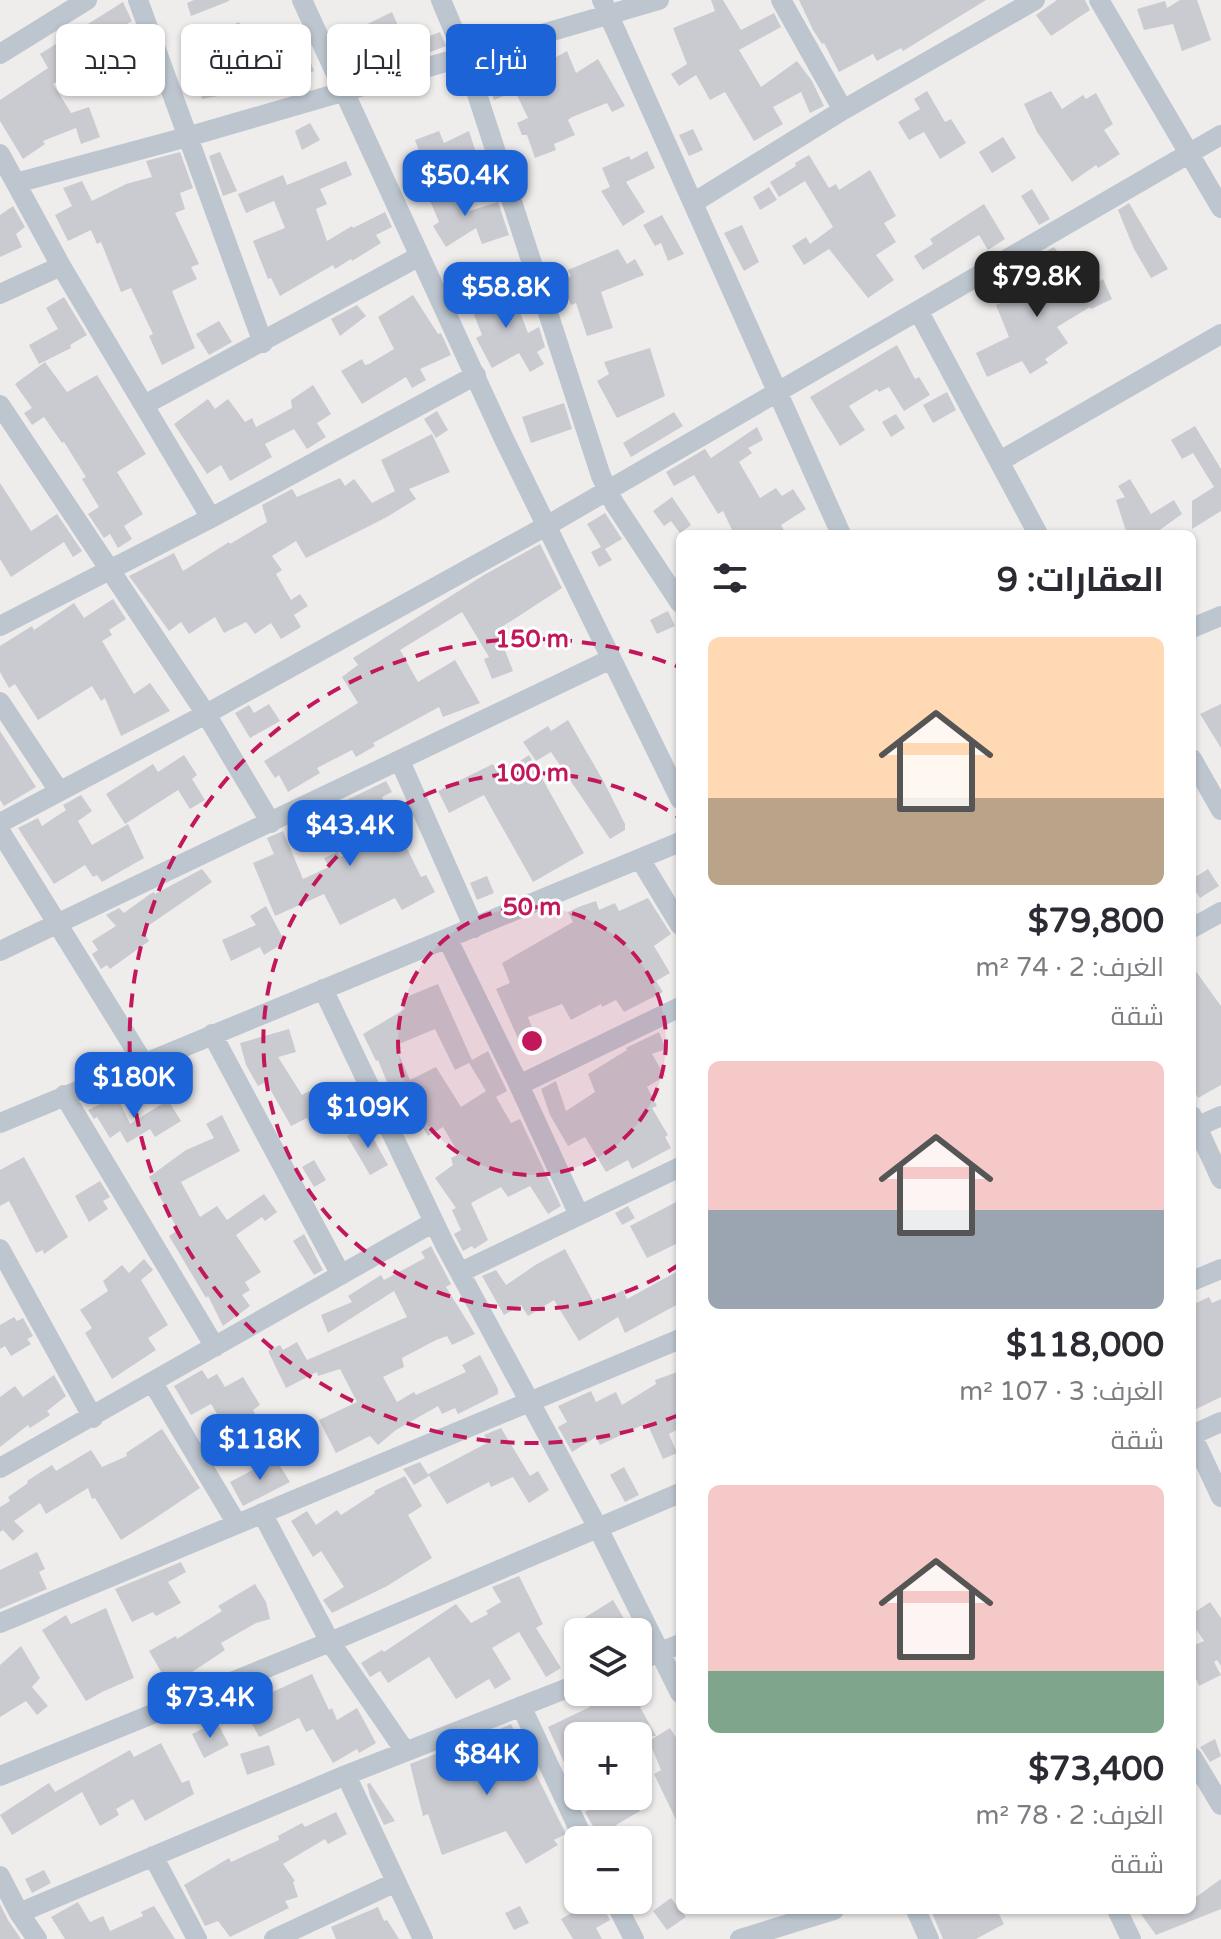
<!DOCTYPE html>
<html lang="ar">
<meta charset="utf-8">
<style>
body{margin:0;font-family:"Varela Round",Cairo,sans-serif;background:#f7f7f7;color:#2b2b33;direction:rtl;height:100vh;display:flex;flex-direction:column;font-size:30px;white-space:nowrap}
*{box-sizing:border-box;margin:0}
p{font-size:26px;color:#7c7c81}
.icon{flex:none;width:44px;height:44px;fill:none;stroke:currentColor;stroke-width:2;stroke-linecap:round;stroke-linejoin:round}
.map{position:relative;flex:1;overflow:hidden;direction:ltr}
.drawer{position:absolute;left:676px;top:530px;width:520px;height:1384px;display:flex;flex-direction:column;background:#fff;border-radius:12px;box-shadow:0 2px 6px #0004;direction:rtl}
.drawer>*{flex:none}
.hud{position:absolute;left:24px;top:24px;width:532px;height:72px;direction:rtl;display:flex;gap:16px}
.buttons{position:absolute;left:564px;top:1618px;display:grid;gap:16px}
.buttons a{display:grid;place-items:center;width:88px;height:88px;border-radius:12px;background:#fff;box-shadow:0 2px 6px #0004;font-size:40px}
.price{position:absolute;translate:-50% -68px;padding:0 18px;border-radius:16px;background:#1d63d8;color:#fff;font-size:26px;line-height:52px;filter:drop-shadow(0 2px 4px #0008)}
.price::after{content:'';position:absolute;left:50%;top:48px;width:24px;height:18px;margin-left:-12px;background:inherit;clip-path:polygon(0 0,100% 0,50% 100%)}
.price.on{background:#222;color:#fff}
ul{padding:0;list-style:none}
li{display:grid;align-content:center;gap:16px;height:424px;padding:0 32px}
li span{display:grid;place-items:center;height:248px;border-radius:12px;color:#555}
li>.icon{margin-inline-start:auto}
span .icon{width:144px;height:144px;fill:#fffc;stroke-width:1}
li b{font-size:34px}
h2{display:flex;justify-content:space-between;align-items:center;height:96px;padding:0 32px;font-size:34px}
.chip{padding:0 28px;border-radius:12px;background:#fff;box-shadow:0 2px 6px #0004;font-size:28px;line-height:72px}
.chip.on{background:#1d63d8;color:#fff}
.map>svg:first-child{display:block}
</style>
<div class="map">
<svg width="1221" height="1939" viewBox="0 0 1221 1939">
<rect width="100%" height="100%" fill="#efecec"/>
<path fill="#c9cbd1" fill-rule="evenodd" d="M194 0H229V1L191 16 187 3Z
M711 0H723L741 30 774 13 781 27 739 50 761 87 797 61 812 81 824 106 810 113 801 92 773 107 783 124 754 141 725 92 710 100 696 75 679 86 671 74 687 64 673 28 715 11Z
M799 0H986L903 51 901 48 877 61 873 54 839 72 824 43 822 44 813 30Z
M1057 0H1085L1090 10 1051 36 1036 15Z
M1180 0H1197L1211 40 1182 51 1173 24 1144 30 1137 9 1165 1 1167 8Z
M123 2 132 21 107 36 129 78 117 84 96 45 61 66 67 75 53 84 71 113 89 107 100 137 81 144 76 128 43 141 45 144 23 159 0 121V100L48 68 40 54Z
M392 12 402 35 372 46 378 60 362 68 355 54 347 58 337 39Z
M239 22 249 45 220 58 206 37Z
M440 32 446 46 425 54 419 40Z
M293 44 296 52 305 48 314 71 294 80 296 86 284 91 269 54Z
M567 51 576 73 598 59 625 106 612 112 607 103 572 117 568 120 575 135 554 144 556 150 535 158 527 135H522L517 123 528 118 515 91 494 100 485 75 509 66 515 80Z
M235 76 245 91 202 99 199 83Z
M927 91 945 122 951 119 966 143 940 159 924 132 909 140 898 122 920 109 914 99Z
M1051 91 1062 109 1083 95 1086 99 1096 93 1113 124 1104 130 1120 154 1098 168 1096 165 1072 182 1037 132 1024 104Z
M310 123 320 140 302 150 295 131Z
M693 129 703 150 689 156 679 135Z
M439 131 444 143 469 131 481 168 444 181 436 157 423 162 415 140Z
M1003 137 1016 158 992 173 979 152Z
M647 151 655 168 626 182 645 212 623 226 601 191 610 187 602 168 629 156 631 160Z
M180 152 193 188 180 193 185 209 175 213 199 264 191 267 197 279 172 291 195 348 162 365 149 336 153 334 131 288 121 292 101 242 97 244 91 230 68 241 55 215 72 206 63 188 82 181 92 201 126 184 152 177 146 161Z
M220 152 237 191 223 196 209 156Z
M809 155 829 188 836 184 839 190 870 170 896 216 884 223 896 242 876 255 894 280 868 298 829 249 804 265 792 246 806 237 810 244 833 227 805 181 779 197 770 182 796 166 795 163Z
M346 161 352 175 320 189 327 204 316 209 327 241 352 226 353 228 385 212 392 227 376 235 381 243 352 261 351 259 335 269 333 265 280 296 271 278 268 279 253 241 285 228 274 201 246 213 238 194 283 175 287 185Z
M450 181 463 213 498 202 509 235 482 244 476 228 446 247 433 226 439 222 426 191Z
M769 187 777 200 760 210 753 197Z
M1032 189 1050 219 1039 225 1021 196Z
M1129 203 1168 269 1151 278 1134 249 1118 210Z
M984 204 1005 239 988 250 979 235 923 270 914 256 933 244 930 239Z
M13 206 25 227 16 234 22 247 0 257V215Z
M662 215 684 254 668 261 661 243 655 246 643 225Z
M742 225 759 262 744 271 724 233Z
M1054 247 1064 260 1043 273 1064 303 1103 279 1112 299 1091 309 1090 307 1057 327 1068 343 1045 359 1048 363 1030 374 1022 361 987 377 976 353 1009 337 996 305 1034 289 1022 265Z
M618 249 627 264 635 259 644 275 601 292 613 328 587 336 576 303 571 305 561 281 571 276 568 270Z
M510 286 528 333 539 327 545 347 537 352 544 364 530 372 519 353 492 368 476 338 482 335 469 302Z
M413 295 438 334 441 333 451 355 420 369 426 380 412 388 406 377 362 404 341 371 362 359 365 365 369 364 394 349 378 317Z
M64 297 87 335 70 345 71 348 39 364 29 345 58 329 46 308Z
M357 305 366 316 340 336 331 319Z
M219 321 232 342 209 355 196 334Z
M897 345 915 379 919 377 930 395 904 411 889 387 879 392 877 389 849 406 865 430 840 446 810 397Z
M650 348 665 396 617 418 597 381 609 374 604 362Z
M45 362 67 392 97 375 146 454 117 472 143 514 124 526 132 539 118 548 110 534 104 538 88 514 99 507 82 479 86 477 64 442 62 443 44 417 32 425 24 413 32 408 15 384Z
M313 385 331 414 317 423 326 437 307 449 294 429 265 444 272 457 230 481 221 465 207 474 174 424 208 399 215 409 228 399 245 422 252 418 256 427 292 408 291 400Z
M947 392 956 410 933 423 923 405Z
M564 403 572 429 531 443 522 417Z
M437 411 448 430 436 438 424 419Z
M674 412 683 426 631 457 623 443Z
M896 414 905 428 891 437 882 422Z
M1195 426 1221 469V511L1192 529V501L1214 487 1193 453 1182 459 1171 440Z
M757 427 763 440 748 448 752 453 739 462 760 498 776 488 782 496 793 489 806 509 781 525 786 534H734L723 511 718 514 694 475 674 486 666 472 705 449 711 458Z
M432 434 450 472 409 489 416 499 387 517 306 558 296 541 272 556 282 570 276 574 291 600 300 594 308 606 294 615 301 627 281 639 271 623 255 634 246 622 224 633 215 617 189 634 181 622 169 631 129 576 174 553 183 571 229 542 230 544 267 522 262 505 292 489 297 497 340 478 345 486 354 479 372 503 395 491 381 460Z
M1130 479 1151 514 1174 500 1182 514 1154 534H1127L1116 500 1125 497 1118 486Z
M0 483 31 531 57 514 82 551 73 557 64 542 11 577 0 559Z
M672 497 691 525 680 533 671 521 664 526 653 511Z
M605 513 622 539 605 549 612 560 599 567 591 552 601 547 587 524Z
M540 544 562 588 497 630 513 671 492 679 484 659 489 657 462 612 400 650 418 682 455 660 480 703 443 717 439 707 373 743 375 746 356 757 352 750 317 768 320 773 288 792 279 775 275 778 264 761 358 703 342 677 358 665 353 658 484 575Z
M113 599 126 619 109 630 112 635 102 641 134 694 150 683 170 711 121 736 105 698 101 701 92 686 38 720 15 684 9 688 0 672V646L32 626 34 630 74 603 84 618Z
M668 611 675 626 657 634 650 620Z
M269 704 280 721 250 738 235 713 249 705 254 713Z
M1221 704V748L1200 714Z
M568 720 604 782 625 824V830L610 839 551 752 536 761 523 742 548 726 551 731Z
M0 731 36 787 4 806 0 800Z
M184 755 197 775 192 779 205 800 190 809 178 790 125 824 106 794 153 764 158 772Z
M529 755 584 853 533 882 484 795 449 813 438 791 493 764 499 775Z
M386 781 392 792 382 797 421 877 426 875 435 892 402 910 395 898 340 925 324 894 275 916 253 863 274 854 267 838 283 831 303 879 329 867 324 858 337 852 340 857 368 844 347 800Z
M81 795 92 811 78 821 92 845 128 824 144 858 102 882 97 875 93 877 85 865 54 884 18 828 38 818 42 826 66 810 63 805Z
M202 869 212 882 142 930 149 941 110 969 107 965 101 969 92 954 98 950 92 941 116 926 106 915 119 908 124 913 150 894 154 892 155 894Z
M1208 869 1219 886 1200 898 1192 885V879Z
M487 876 494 893 477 900 470 883Z
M648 898 671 934 654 946 670 973 656 981 663 992 624 1012 616 1000 602 1007 601 1004 571 1020 562 1004 528 1017 535 1036 520 1043 496 989 510 983 502 963 573 922 568 912 581 906 596 901 599 910 615 903 619 911Z
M266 906 285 942 264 955 260 947 231 961 222 940 256 925 250 916Z
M1192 966 1221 1006V1085L1198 1098 1192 1086Z
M438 984 472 1060 488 1051 507 1091 496 1097 511 1123 520 1119 561 1206 548 1214 530 1186 508 1197 501 1187 471 1203 488 1240 474 1249 472 1246 463 1251 454 1234 461 1230 452 1210 456 1208 435 1178 453 1165 451 1158 459 1154 443 1127 428 1136 399 1089 391 1092 378 1060 376 1061 363 1034 405 1009 401 999ZM435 1029 455 1070 469 1063 486 1091 461 1107 436 1067 410 1080 397 1050 401 1048 399 1044Z
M289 1029 296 1052 278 1057 302 1095 319 1086 335 1118 314 1130 307 1118 291 1126 266 1082 258 1086 246 1065 240 1043Z
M659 1032 666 1049 652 1054 665 1076 647 1087 657 1106 652 1108 668 1135 665 1137 671 1148 632 1169 628 1160 606 1172 585 1137 568 1146 550 1115 541 1089 556 1081 566 1111 595 1092 588 1074 627 1050 626 1048Z
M117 1096 130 1124 168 1100 181 1121 155 1137 150 1129 127 1143 120 1131 110 1138 97 1117 94 1119 88 1110Z
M222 1115 240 1151 181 1182 200 1217 217 1206 227 1220 264 1194 277 1212 265 1221 262 1217 236 1235 261 1272 245 1282 250 1290 242 1295 250 1306 223 1326 208 1296 206 1298 169 1236 178 1230 149 1177 186 1150 214 1138 206 1124Z
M366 1125 388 1165 370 1175 347 1136Z
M24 1157 68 1237 44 1254 43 1250 36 1253 9 1201 0 1206V1170Z
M314 1160 326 1180 314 1187 302 1167Z
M100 1181 110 1197 103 1201 108 1209 89 1222 75 1196Z
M680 1200V1242L647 1258 630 1226Z
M628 1206 635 1218 622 1225 615 1213Z
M304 1234 323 1270 314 1275 293 1241Z
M431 1246 451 1284 446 1287 475 1334 452 1345 447 1336 436 1340 402 1358 404 1367 383 1377 397 1402 414 1392 416 1395 466 1372 462 1365 480 1355 498 1389V1394L458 1414 455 1408 442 1414 438 1406 396 1430 378 1445 370 1436 336 1453 319 1420 357 1402 340 1369 318 1376 317 1372 286 1388 268 1351 280 1345 283 1350 297 1342 307 1360 407 1317 394 1291 328 1333 321 1315 352 1302 348 1296 381 1275 384 1280 425 1258 421 1252Z
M565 1249 593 1301 599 1298 602 1302 623 1290 627 1299 680 1270V1303L625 1333 618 1317 579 1341 554 1300 528 1316 521 1305 504 1315 482 1276 496 1270 506 1285 537 1264Z
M144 1259 153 1270 141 1280 168 1325 148 1338 156 1350 112 1379 85 1333 92 1328 80 1310 108 1291 103 1281 122 1265 129 1273Z
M1209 1297 1212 1303 1221 1299V1397L1192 1411V1305Z
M14 1317 17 1321 23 1318 33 1336 27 1339 31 1344 11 1356 5 1346 0 1349V1325Z
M202 1370 208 1379 217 1374 225 1387 243 1377 260 1405 253 1410 259 1423 231 1437 211 1404 191 1415 174 1386Z
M680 1371V1428L669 1434 677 1453 663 1459 647 1423 600 1445 596 1437 572 1452 558 1427 567 1422 558 1406 591 1391 596 1402 616 1392 622 1405 656 1384 655 1380Z
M54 1375 66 1396 47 1411 50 1415 30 1428 28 1425 0 1447V1397L15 1386 23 1397Z
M501 1428 530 1476 538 1471 549 1490 529 1503 513 1477 491 1487 489 1482 447 1504 428 1474 489 1442 484 1435Z
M162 1429 200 1488 154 1519 121 1540 95 1498 92 1499 88 1488 46 1514 40 1503 14 1521 24 1531 13 1541 3 1530 0 1532V1507L10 1501 8 1497 28 1483 27 1481 52 1465 56 1471 91 1450 102 1467 127 1456 126 1453Z
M275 1458 290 1482 243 1506 230 1482Z
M420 1462 429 1476 414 1485 403 1469Z
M624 1467 639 1495 625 1502 610 1475Z
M405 1476 422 1506 408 1515 432 1558 387 1586 332 1613 323 1600 344 1587 321 1551 313 1557 291 1521 307 1511 316 1525 337 1510 341 1515 375 1493 374 1491Z
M37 1552 45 1569 39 1572 47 1589 0 1609V1570Z
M181 1562 186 1572 168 1582 181 1603 156 1616 153 1612 132 1622 115 1589Z
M519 1576 543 1624 536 1628 561 1668 546 1677 519 1632 492 1648 511 1679 495 1689 489 1679 456 1699 429 1657 388 1683 380 1671 370 1677 361 1663 382 1650 384 1652 456 1604 471 1623 488 1614 486 1611 501 1602 492 1587Z
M255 1584 266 1602 270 1619 256 1623 221 1643 225 1650 170 1687 149 1651 176 1636 177 1639 222 1611 218 1606Z
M613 1600 632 1632H582L576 1623Z
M1210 1602 1221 1618V1666L1217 1660 1214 1662 1221 1675 1199 1686 1192 1668V1646L1204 1641 1192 1623V1614Z
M106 1608 134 1678 102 1692 86 1701 42 1630 66 1615 71 1624Z
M21 1646 40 1678 32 1687 48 1706 37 1715 26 1701 0 1717V1665Z
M312 1674 329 1710 332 1708 337 1720 357 1708 376 1743 359 1753 357 1749 333 1763 313 1729 306 1732 299 1718 259 1737 247 1714 272 1702 268 1694Z
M588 1692H604L610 1701 624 1692H642L648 1702 640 1707 656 1736H610L602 1726 578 1736V1793L548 1727 590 1707 582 1696Z
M217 1722 229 1745 204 1758 192 1734Z
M511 1724 566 1834 554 1840 558 1845 526 1864 506 1831 442 1855 428 1814 423 1816 410 1764 451 1748 454 1756 487 1738 486 1735Z
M670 1728 680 1744V1828L654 1774 661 1770 649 1741Z
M1215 1739 1221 1756 1210 1762 1200 1747Z
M161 1743 182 1783 189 1780 194 1794 145 1821 133 1799 116 1809 119 1815 100 1826 82 1792 12 1835 0 1815 49 1783 55 1792 130 1750 134 1757Z
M269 1745 275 1765 247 1775 240 1754Z
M370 1783 395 1821 384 1825 370 1796 367 1784Z
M611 1796H630L640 1811 616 1825 618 1828 600 1839 585 1812Z
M336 1812 347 1834 328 1844 325 1839 283 1864 295 1881 293 1882 298 1897 285 1901 289 1908 230 1937 218 1921 205 1926 184 1885 229 1858 231 1862 279 1840 278 1836 302 1823 305 1827Z
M44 1870 51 1883 32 1893 25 1879Z
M1221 1879V1909L1156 1935 1138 1910H1192V1900Z
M671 1898 686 1917 667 1930 653 1911Z
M585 1900H600L610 1920 596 1928 602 1939H573L561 1919 579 1909 576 1905Z
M78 1902 90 1922 103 1916 110 1931 143 1916 141 1912 154 1906 175 1939H65L51 1917Z
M0 1904 8 1920 21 1939H0Z
M520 1906 529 1923 514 1930 505 1913Z
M378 1907 384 1921 387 1920 399 1939H336L331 1927Z
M938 1910H997L1004 1924 976 1939H943L932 1913Z"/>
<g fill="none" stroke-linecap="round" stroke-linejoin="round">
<path stroke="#bdc6cf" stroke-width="20" d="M138 0 263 343
M302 0 504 439 680 799
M441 0 465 57 601 476 614 503 680 603
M602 0 841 534
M781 0 843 110
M1099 0 1221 208
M0 54 87 0
M0 154 61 266 211 518
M16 183 187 137 659 0
M693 203 843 110 1035 0
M0 294 61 266
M919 312 1038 534
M0 405 206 714 271 823
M144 405 420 256
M1000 461 1221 334
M0 626 211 518 476 375
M1192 628 1221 616
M0 702 59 791
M1192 759 1221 810
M400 761 474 928
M0 823 206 714 548 525 1221 135
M0 831 143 1062
M640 859 680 925
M1192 928 1221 912
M448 940 519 1085 579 1215
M0 951 611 659
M323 989 445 1245 597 1526 680 1693
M212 1034 341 1275
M519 1085 680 1007
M64 1095 215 1347
M1192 1116 1221 1179
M0 1123 680 842
M1192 1129 1221 1116
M0 1249 93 1418
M461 1272 680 1167
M1192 1281 1221 1269
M153 1383 237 1524
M1192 1435 1221 1497
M1192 1435 1221 1422
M0 1468 434 1222
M262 1513 330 1642 405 1751
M0 1623 680 1339
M638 1661 680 1644
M521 1706 584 1840
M1192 1757 1221 1805
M346 1775 423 1939
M0 1776 330 1642 680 1493
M153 1856 197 1939
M0 1876 19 1913 37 1939
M614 1900 634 1939
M916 1910 929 1939
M1117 1910 1131 1939
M19 1913 346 1775 578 1684
M274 1939 394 1883
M740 1939 834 1910"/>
</g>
<circle cx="532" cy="1041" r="134" fill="#c2185b" fill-opacity=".12"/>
<g fill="none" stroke="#c2185b" stroke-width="4" stroke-dasharray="14 10">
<circle cx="532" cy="1041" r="134"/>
<path d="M680 1264A268 268 0 1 1 680 818"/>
<path d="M679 1415A402 402 0 1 1 679 667"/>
</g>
<circle cx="532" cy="1041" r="12" fill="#c2185b" stroke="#fff" stroke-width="4"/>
<g font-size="24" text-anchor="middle" font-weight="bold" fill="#c2185b" stroke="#fff" stroke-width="6" stroke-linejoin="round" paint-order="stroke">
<text x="532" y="647">150 m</text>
<text x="532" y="781">100 m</text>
<text x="532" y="915">50 m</text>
</g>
</svg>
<div class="buttons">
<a><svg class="icon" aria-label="layers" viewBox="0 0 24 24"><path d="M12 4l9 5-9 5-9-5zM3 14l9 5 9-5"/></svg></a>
<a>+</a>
<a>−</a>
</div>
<b class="price" style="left:465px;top:218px">$50.4K</b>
<b class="price on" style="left:1037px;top:319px">$79.8K</b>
<b class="price" style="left:506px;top:330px">$58.8K</b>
<b class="price" style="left:350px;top:868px">$43.4K</b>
<b class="price" style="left:134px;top:1120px">$180K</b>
<b class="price" style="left:368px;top:1150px">$109K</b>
<b class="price" style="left:260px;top:1482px">$118K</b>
<b class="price" style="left:210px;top:1740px">$73.4K</b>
<b class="price" style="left:487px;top:1797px">$84K</b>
<div class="hud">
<a class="chip on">شراء</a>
<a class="chip">إيجار</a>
<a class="chip">تصفية</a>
<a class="chip">جديد</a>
</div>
<section class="drawer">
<h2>العقارات: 9<svg class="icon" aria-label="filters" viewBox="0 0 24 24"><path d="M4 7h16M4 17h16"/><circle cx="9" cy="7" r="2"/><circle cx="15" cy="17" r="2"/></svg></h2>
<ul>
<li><span style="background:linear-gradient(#ffd9b3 65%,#b9a48a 0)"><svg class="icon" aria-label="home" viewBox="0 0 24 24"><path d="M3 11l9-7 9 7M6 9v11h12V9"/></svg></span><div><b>$79,800</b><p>الغرف: 2 · 74 m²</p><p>شقة</p></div></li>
<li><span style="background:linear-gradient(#f6c9c9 60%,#9aa5b1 0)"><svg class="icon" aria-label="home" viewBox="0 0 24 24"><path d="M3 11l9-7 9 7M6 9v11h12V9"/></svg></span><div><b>$118,000</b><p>الغرف: 3 · 107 m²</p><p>شقة</p></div></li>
<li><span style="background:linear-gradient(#f6c9c9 75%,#7fa58c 0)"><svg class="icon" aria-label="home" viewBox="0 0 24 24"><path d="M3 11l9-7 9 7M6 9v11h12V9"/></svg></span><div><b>$73,400</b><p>الغرف: 2 · 78 m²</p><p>شقة</p></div></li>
</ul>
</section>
</div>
